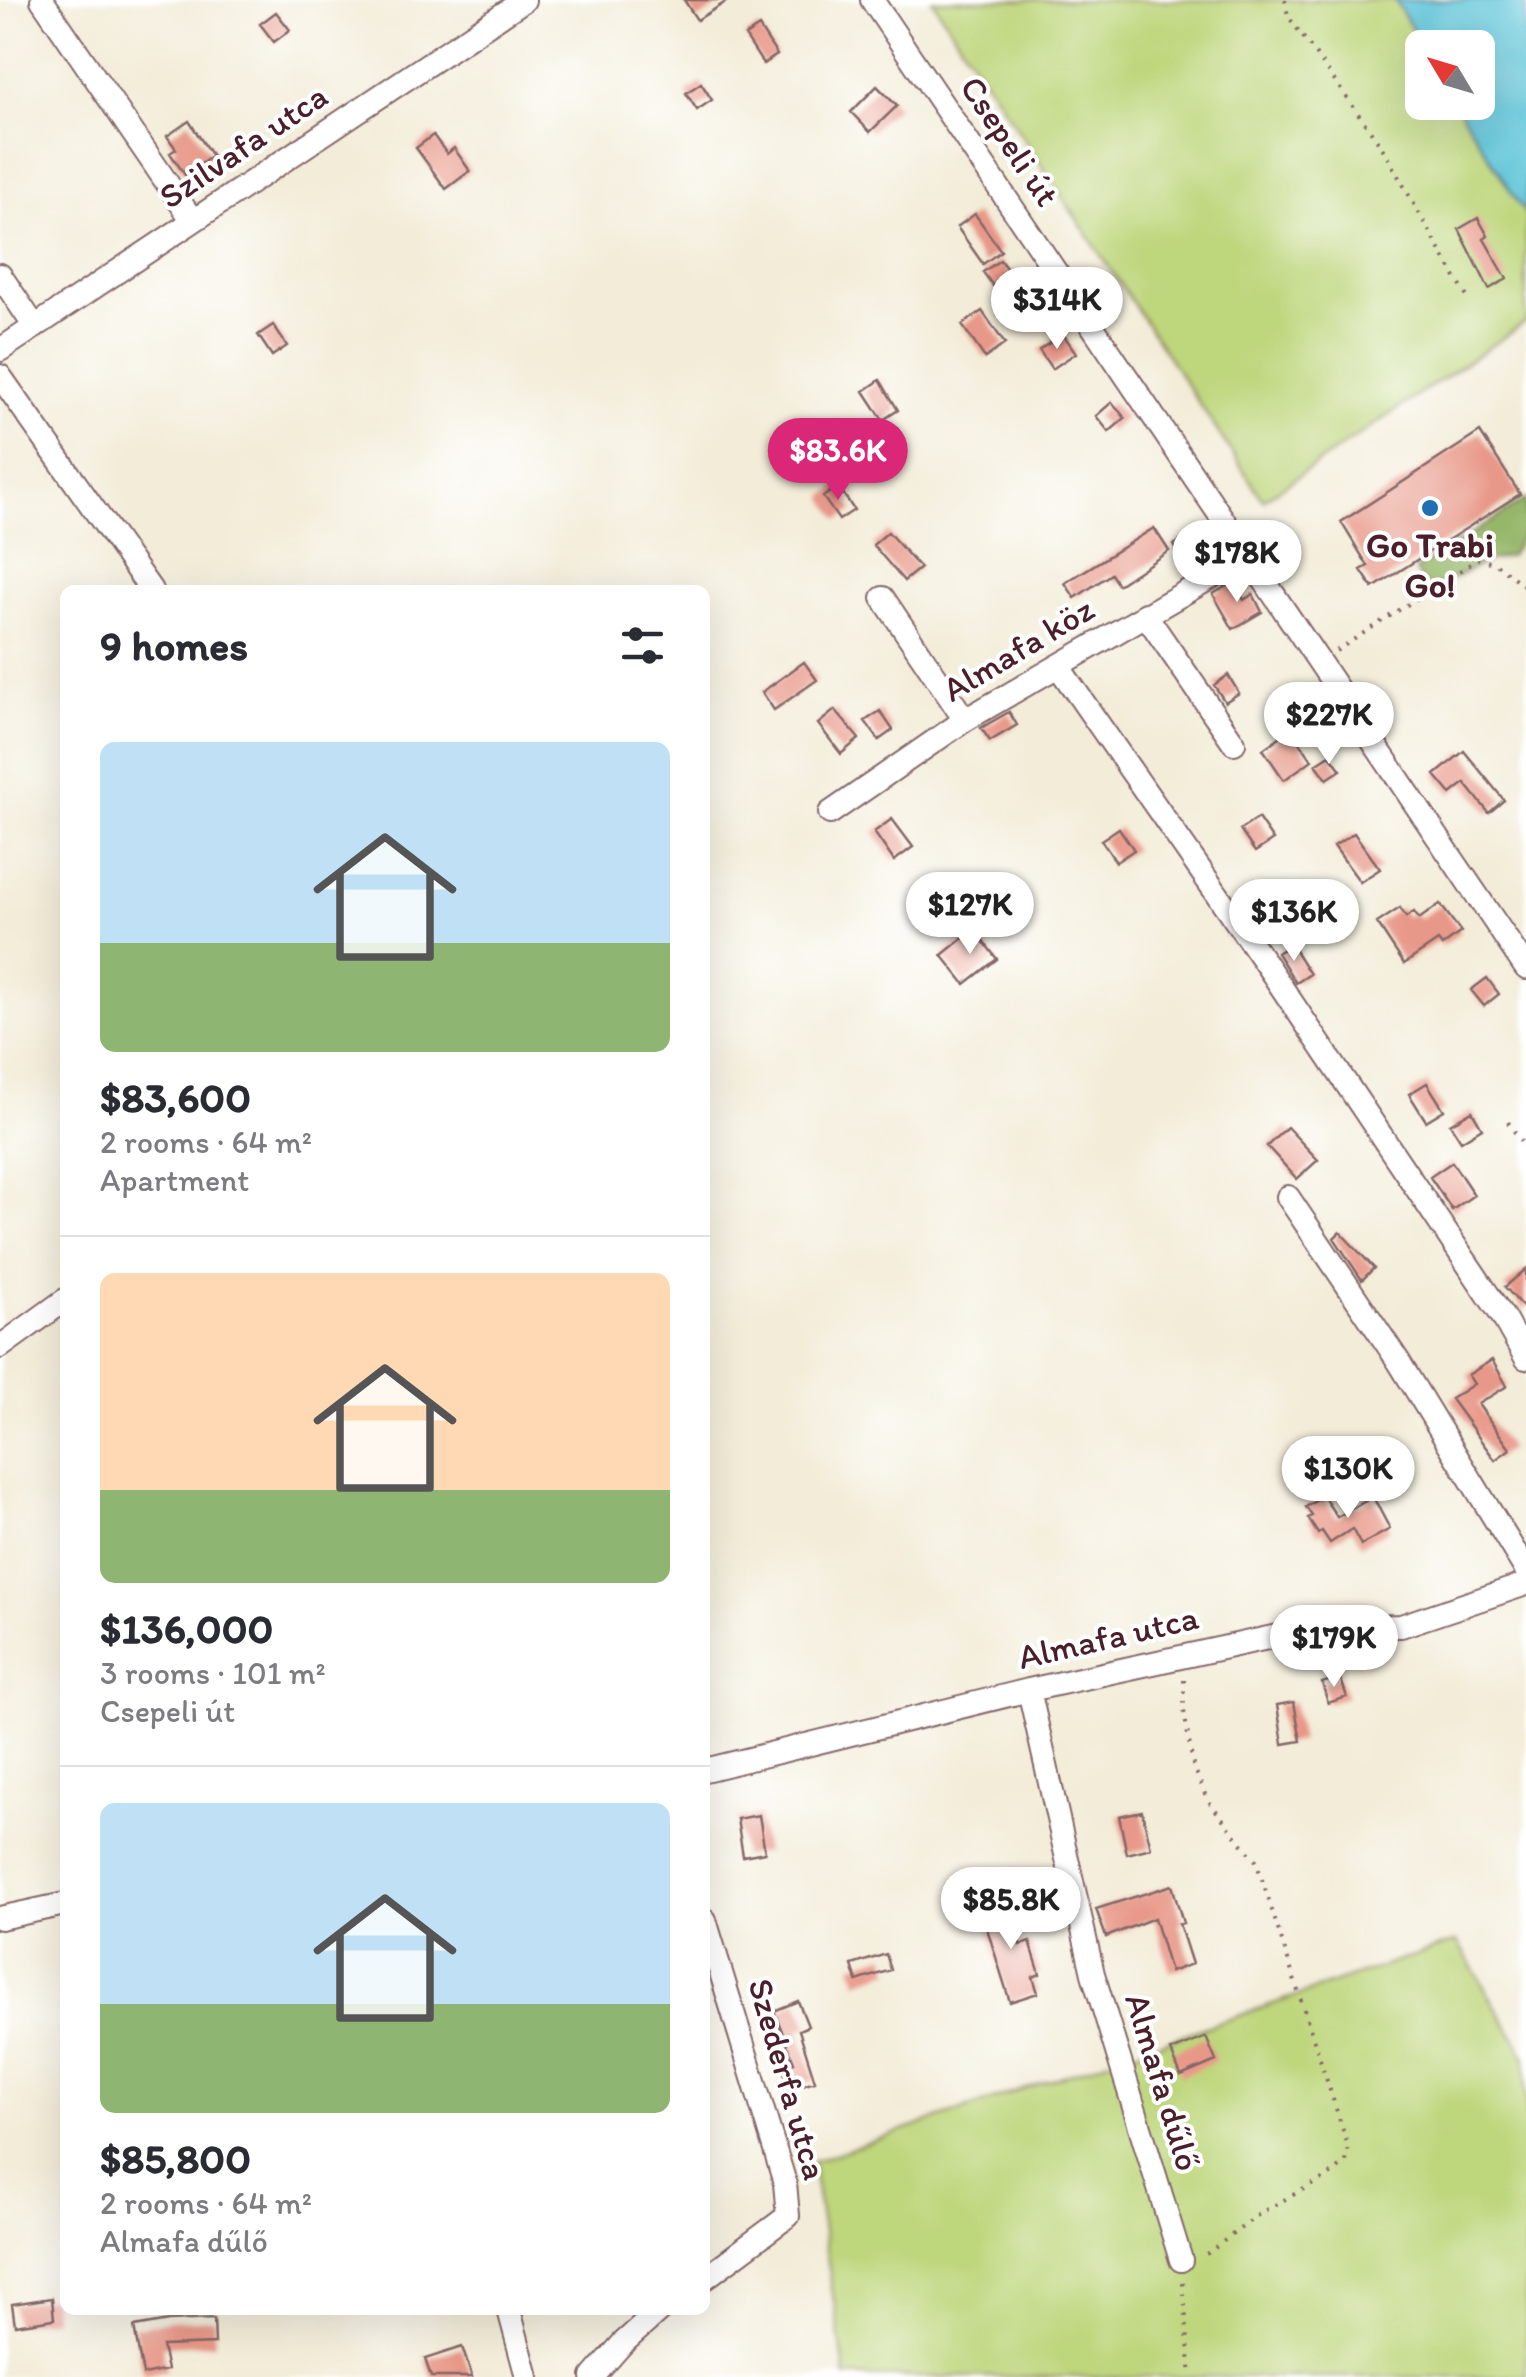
<!DOCTYPE html>
<meta charset="utf-8">
<style>
body{margin:0;font-family:Itim,sans-serif;background:#f7f7f7;color:#2b2b33;height:100vh;display:flex;flex-direction:column;font-size:38px;white-space:nowrap}
*{box-sizing:border-box;margin:0}
p{font-size:32px;color:#7c7c81}
.icon{flex:none;width:55px;height:55px;fill:none;stroke:currentColor;stroke-width:2;stroke-linecap:round;stroke-linejoin:round}
.map{position:relative;flex:1;overflow:hidden}
.sheet{position:absolute;left:60px;top:585px;width:650px;height:1730px;display:flex;flex-direction:column;background:#fff;border-radius:15px;box-shadow:0 10px 40px #0002}
.sheet>*{flex:none}
.needle{width:65px;rotate:308deg}
.tools{position:absolute;left:1405px;top:30px;display:grid;gap:20px}
.tools a{display:grid;place-items:center;width:90px;height:90px;border-radius:15px;background:#fff;box-shadow:0 10px 40px #0002;font-size:50px}
.price{position:absolute;translate:-50% -85px;padding:0 22px;border-radius:35px;background:#fff;color:#222;font-size:32px;line-height:65px;filter:drop-shadow(0 2px 5px #0008)}
.price::after{content:'';position:absolute;left:50%;top:60px;width:30px;height:22px;margin-left:-15px;background:inherit;clip-path:polygon(0 0,100% 0,50% 100%)}
.price.on{background:#db2777;color:#fff}
ul{padding:0;list-style:none}
li{display:grid;align-content:center;gap:20px;height:530px;padding:0 40px}
li+li{border-top:2px solid #e1e1e2}
li span{display:grid;place-items:center;height:310px;border-radius:15px;color:#555}
li>.icon{margin-inline-start:auto}
span .icon{width:180px;height:180px;fill:#fffc;stroke-width:1}
li b{font-size:42px}
h2{display:flex;justify-content:space-between;align-items:center;height:120px;padding:0 40px;font-size:42px}
.map>svg:first-child{display:block}
</style>
<div class="map">
<svg width="1526" height="2377" viewBox="0 0 1526 2377">
<rect width="100%" height="100%" fill="#fff"/>
<filter id="ink" filterUnits="userSpaceOnUse"><feTurbulence type="fractalNoise" baseFrequency=".01" numOctaves="2"/><feDisplacementMap in="SourceGraphic" scale="20" xChannelSelector="R" yChannelSelector="G"/><feConvolveMatrix kernelMatrix="1 2 1 2 8 2 1 2 1" color-interpolation-filters="sRGB"/></filter>
<filter id="wash" filterUnits="userSpaceOnUse"><feTurbulence type="fractalNoise" baseFrequency=".0048" numOctaves="4" result="noise"/><feDisplacementMap in="SourceGraphic" scale="40" xChannelSelector="R" yChannelSelector="G"/><feGaussianBlur stdDeviation="2.25" result="paint"/><feColorMatrix in="noise" values="0 0 0 0 0 0 0 0 0 0 0 0 0 0 0 0 0 1.4 0 .05"/><feComposite in="paint" operator="in"/></filter>
<g filter="url(#wash)">
<rect width="100%" height="100%" fill="#f3ecd8"/>
<path fill="#bed67b" stroke="#847a53" stroke-width="2.5" d="M932 0H1395L1423 48 1422 102 1455 103 1526 215V322L1263 500Z
M1457 1941 1526 2057V2377H846L812 2162Z"/>
<path fill="#96b76b" stroke="#706b4b" stroke-width="2.5" d="M1526 499V529L1510 556 1488 561 1426 592 1415 570Z"/>
<path fill="#5ac3d7" stroke="#527181" stroke-width="2.5" d="M1395 0H1526V215L1455 103 1478 102V48L1423 47Z"/>
<g id="blocks">
<path fill="#e89888" d="M684 0H729L697 20Z
M276 12 290 30 274 42 260 24Z
M759 27 777 55 763 64 745 36Z
M701 83 712 100 697 110 686 93Z
M877 86 897 106 870 132 851 112Z
M189 121 212 156 185 175 170 153 176 149 167 136Z
M433 135 447 154 454 148 470 171 446 189 416 148Z
M975 214 1001 251 983 264 957 227Z
M1478 218 1488 236 1484 239 1507 279 1489 289 1459 229Z
M1000 260 1016 281 999 294 983 272Z
M982 311 1005 344 985 358 962 325Z
M273 325 287 346 272 356 258 335Z
M1063 334 1076 353 1052 369 1039 350Z
M880 380 898 410 883 420 864 391Z
M1112 402 1125 418 1109 432 1096 416Z
M1480 432 1520 494 1373 588 1361 570 1368 566 1341 522Z
M838 486 854 510 839 520 823 497Z
M1202 526 1220 551 1219 556 1191 571 1174 545Z
M1154 528 1169 551 1118 585 1111 574 1075 598 1065 583Z
M888 532 920 568 904 581 873 545Z
M1234 582 1244 600 1253 594 1262 612 1233 629 1213 594Z
M804 662 817 680 774 710 762 692Z
M1228 675 1239 693 1225 702 1214 685Z
M835 710 859 739 841 754 818 724Z
M880 711 893 730 879 740 865 721Z
M1009 712 1017 725 990 741 981 728Z
M1291 729 1312 760 1284 780 1263 749Z
M1464 751 1504 800 1489 813 1465 783 1451 794 1435 775Z
M1330 755 1341 770 1327 779 1316 764Z
M1258 818 1273 840 1255 852 1240 830Z
M892 819 913 847 894 861 874 832Z
M1119 828 1134 850 1116 862 1101 840Z
M1354 833 1380 869 1360 882 1334 846Z
M1440 904 1461 932 1442 946 1438 941 1404 964 1377 923 1400 908 1406 917 1414 912 1419 919Z
M974 929 997 959 965 984 942 955Z
M1291 944 1310 974 1296 983 1277 953Z
M1487 978 1499 994 1484 1006 1471 990Z
M1427 1083 1444 1110 1426 1121 1409 1094Z
M1472 1111 1482 1128 1461 1141 1450 1124Z
M1287 1127 1318 1160 1297 1179 1267 1146Z
M1452 1162 1474 1195 1452 1210 1430 1177Z
M1340 1232 1374 1268 1362 1280 1334 1238Z
M1526 1269V1311L1505 1287Z
M1492 1360 1507 1386 1478 1404 1510 1449 1495 1460 1451 1399 1474 1384 1468 1375Z
M1323 1496 1337 1517 1373 1497 1390 1529 1361 1545 1352 1529 1330 1543 1322 1531 1318 1534 1308 1518 1312 1516 1306 1507Z
M1340 1677 1347 1697 1328 1703 1322 1683Z
M1294 1702 1301 1741 1283 1744 1277 1705Z
M1142 1811 1151 1848 1127 1854 1119 1816Z
M759 1815 765 1852 743 1856 737 1819Z
M1172 1885 1183 1923 1179 1924 1192 1964 1170 1972 1154 1918 1106 1937 1096 1909Z
M1001 1899 1004 1909 1009 1908 1020 1945 1030 1942 1040 1974 1033 1977 1038 1993 1010 2002 980 1906Z
M886 1954 891 1970 857 1981 852 1965Z
M798 2001 808 2026 799 2030 815 2081 790 2089 782 2066 794 2062 774 2011Z
M1206 2037 1216 2061 1181 2076 1171 2051Z
M52 2298 54 2319 15 2325 12 2304Z
M214 2319 215 2344 162 2346 167 2370 143 2375 134 2327 168 2321Z
M462 2347 472 2377H431L425 2359Z"/>
</g>
</g>
<g filter="url(#ink)">
<use href="#blocks" fill-opacity="0" stroke="#856768" stroke-width="2.5"/>
<g fill="none" stroke-linecap="round" stroke-linejoin="round">
<g stroke="#856768" stroke-width="26">
<path id="minor" d="M42 0 193 221
M872 0 1526 968
M0 275 35 327
M0 350 524 0
M0 376 151 590
M883 598 965 720
M1145 614 1234 743
M1058 666 1270 970 1503 1317 1526 1358
M830 813 965 720 1248 556
M1288 1197 1399 1362 1526 1570
M0 1347 65 1300
M1029 1690 1093 1974 1181 2260
M705 1770 1029 1690 1319 1627 1401 1626 1526 1584
M0 1918 65 1904
M705 1920 785 2183 788 2216 705 2278
M509 2310 527 2377
M593 2377 622 2344 660 2310"/>
</g>
<path stroke="#856768" stroke-width="4" stroke-dasharray="2.5 8" stroke-linecap="butt" d="M1285 0 1288 16 1380 144 1468 299
M1336 651 1478 559 1495 563 1526 587
M1508 1122 1526 1149
M1184 1680V1711L1193 1765 1207 1799 1256 1861 1348 2146 1346 2162 1333 2173 1262 2212 1208 2253 1201 2255
M1183 2283 1191 2377"/>
<use href="#minor" stroke="#fff" stroke-width="22"/>
</g>
</g>
<circle fill="#1f6fb2" stroke="#fff" stroke-width="4" cx="1430" cy="508" r="10"/>
<g text-anchor="middle" stroke-width="8" stroke-linejoin="round" paint-order="stroke">
<g font-size="35" fill="#4a1f2b" stroke="#fff">
<text transform="translate(1010 141) rotate(56)" y="12">Csepeli út</text>
<text transform="translate(243 146) rotate(-34)" y="12">Szilvafa utca</text>
<text transform="translate(1018 649) rotate(-31)" y="12">Almafa köz</text>
<text transform="translate(1108 1637) rotate(-13)" y="12">Almafa utca</text>
<text transform="translate(788 2079) rotate(74)" y="12">Szederfa utca</text>
<text transform="translate(1163 2082) rotate(73)" y="12">Almafa dűlő</text>
</g>
<g font-size="35" font-weight="bold" fill="#4a1f2b" stroke="#fff">
<text x="1430" y="557">Go Trabi<tspan x="1430" dy="40">Go!</tspan></text>
</g>
</g>
</svg>
<div class="tools">
<a><svg class="needle" viewBox="-14 -14 28 28"><path d="M0-13l5 13h-10z" fill="#e53935"/><path d="M0 13l5-13h-10z" fill="#7c7c81"/></svg></a>
</div>
<b class="price" style="left:1057px;top:352px">$314K</b>
<b class="price on" style="left:838px;top:503px">$83.6K</b>
<b class="price" style="left:1237px;top:605px">$178K</b>
<b class="price" style="left:1329px;top:767px">$227K</b>
<b class="price" style="left:970px;top:957px">$127K</b>
<b class="price" style="left:1294px;top:964px">$136K</b>
<b class="price" style="left:1348px;top:1521px">$130K</b>
<b class="price" style="left:1334px;top:1690px">$179K</b>
<b class="price" style="left:1011px;top:1952px">$85.8K</b>
<section class="sheet">
<h2>9 homes<svg class="icon" aria-label="filters" viewBox="0 0 24 24"><path d="M4 7h16M4 17h16"/><circle cx="9" cy="7" r="2"/><circle cx="15" cy="17" r="2"/></svg></h2>
<ul>
<li><span style="background:linear-gradient(#bfe0f5 65%,#8fb573 0)"><svg class="icon" aria-label="home" viewBox="0 0 24 24"><path d="M3 11l9-7 9 7M6 9v11h12V9"/></svg></span><div><b>$83,600</b><p>2 rooms · 64 m²</p><p>Apartment</p></div></li>
<li><span style="background:linear-gradient(#ffd9b3 70%,#8fb573 0)"><svg class="icon" aria-label="home" viewBox="0 0 24 24"><path d="M3 11l9-7 9 7M6 9v11h12V9"/></svg></span><div><b>$136,000</b><p>3 rooms · 101 m²</p><p>Csepeli út</p></div></li>
<li><span style="background:linear-gradient(#bfe0f5 65%,#8fb573 0)"><svg class="icon" aria-label="home" viewBox="0 0 24 24"><path d="M3 11l9-7 9 7M6 9v11h12V9"/></svg></span><div><b>$85,800</b><p>2 rooms · 64 m²</p><p>Almafa dűlő</p></div></li>
</ul>
</section>
</div>
